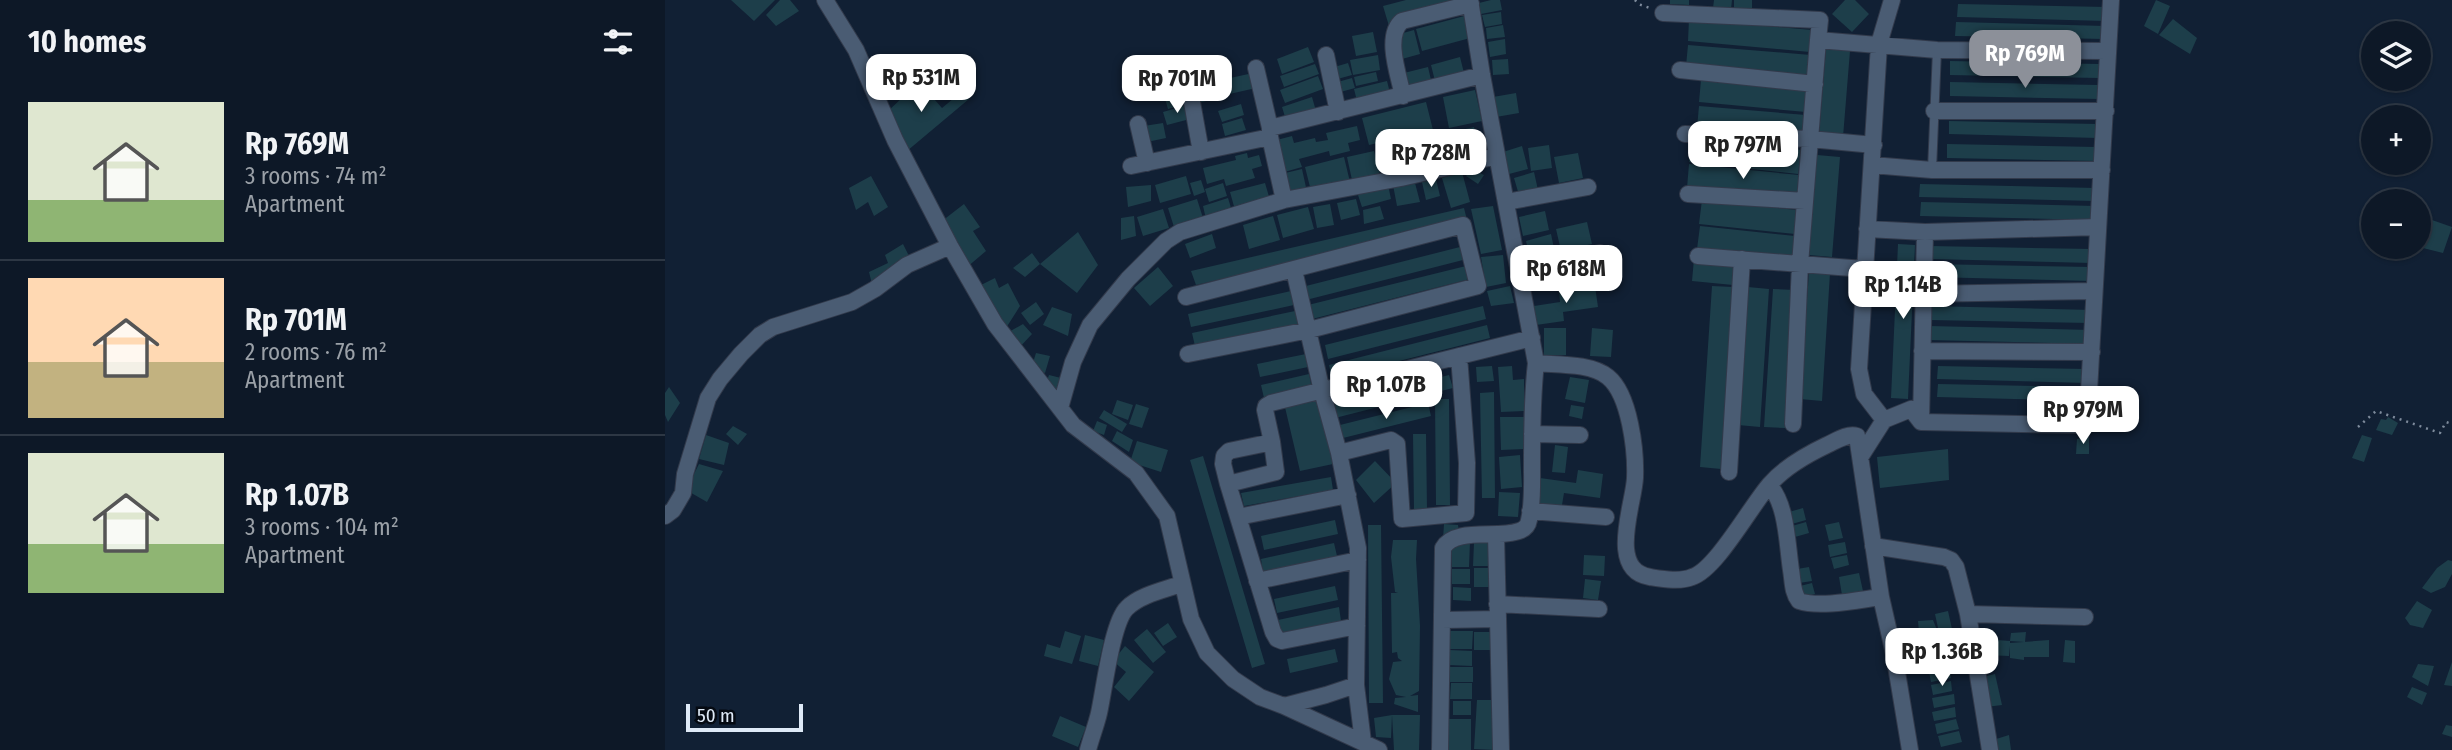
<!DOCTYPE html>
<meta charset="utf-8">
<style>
body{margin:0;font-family:"Fira Sans Condensed",sans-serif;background:#1b2533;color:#f1f3f6;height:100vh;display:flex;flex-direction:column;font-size:26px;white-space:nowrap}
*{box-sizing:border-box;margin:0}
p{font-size:23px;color:#9aa0a7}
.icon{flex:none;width:38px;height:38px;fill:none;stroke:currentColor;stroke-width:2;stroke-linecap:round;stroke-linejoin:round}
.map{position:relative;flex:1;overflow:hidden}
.sheet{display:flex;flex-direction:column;background:#0d1827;width:665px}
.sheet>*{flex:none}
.fabs{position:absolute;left:1696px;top:21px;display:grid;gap:14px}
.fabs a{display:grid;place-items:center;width:70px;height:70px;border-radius:50%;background:#0d1827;box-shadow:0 2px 5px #0004,0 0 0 2px #2d3744;font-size:35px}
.scale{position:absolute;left:21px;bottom:18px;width:117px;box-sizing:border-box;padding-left:7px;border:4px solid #dfeaf7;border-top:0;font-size:19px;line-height:24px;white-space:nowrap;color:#dfeaf7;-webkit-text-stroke:5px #050a12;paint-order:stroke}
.price{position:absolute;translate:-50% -60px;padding:0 16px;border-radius:14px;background:#fff;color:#222;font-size:23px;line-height:46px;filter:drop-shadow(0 2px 4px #0008)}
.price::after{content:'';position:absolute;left:50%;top:42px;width:21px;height:16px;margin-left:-10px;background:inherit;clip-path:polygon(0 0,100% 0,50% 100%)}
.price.current{background:#8c9099;color:#fff}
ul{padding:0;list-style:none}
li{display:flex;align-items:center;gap:21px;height:175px;padding:0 28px}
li+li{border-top:2px solid #2d3744}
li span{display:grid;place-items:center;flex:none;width:196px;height:140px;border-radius:0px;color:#555}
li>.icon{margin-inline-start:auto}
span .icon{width:84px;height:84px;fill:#fffc;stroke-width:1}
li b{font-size:30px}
h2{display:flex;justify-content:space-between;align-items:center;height:84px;padding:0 28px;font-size:30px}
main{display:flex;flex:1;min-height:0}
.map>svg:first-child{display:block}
</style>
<main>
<section class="sheet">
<h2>10 homes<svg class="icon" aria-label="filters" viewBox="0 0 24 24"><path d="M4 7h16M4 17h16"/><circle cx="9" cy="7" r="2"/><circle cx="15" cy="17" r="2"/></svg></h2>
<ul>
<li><span style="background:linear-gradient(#dfe7d0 70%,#8fb573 0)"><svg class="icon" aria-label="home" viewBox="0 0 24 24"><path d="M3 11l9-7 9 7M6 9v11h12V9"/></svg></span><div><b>Rp 769M</b><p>3 rooms · 74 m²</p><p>Apartment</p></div></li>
<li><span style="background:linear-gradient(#ffd9b3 60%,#c2b280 0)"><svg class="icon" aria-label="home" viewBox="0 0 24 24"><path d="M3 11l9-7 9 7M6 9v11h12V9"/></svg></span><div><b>Rp 701M</b><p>2 rooms · 76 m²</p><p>Apartment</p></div></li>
<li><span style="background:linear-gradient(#dfe7d0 65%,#8fb573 0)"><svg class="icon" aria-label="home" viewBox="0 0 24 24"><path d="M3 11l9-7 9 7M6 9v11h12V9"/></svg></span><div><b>Rp 1.07B</b><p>3 rooms · 104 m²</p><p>Apartment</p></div></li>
</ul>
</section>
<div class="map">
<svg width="1787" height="750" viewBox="0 0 1787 750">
<rect width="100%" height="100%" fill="#112034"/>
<path fill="#1d3e4a" d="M66 0H110L89 21Z
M115 0H125L134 11 111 26 101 15Z
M741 0H791L724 26 718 6Z
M826 0H835L837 10 816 14 814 3Z
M1005 0H1024V5L1005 4Z
M1049 0H1067L1066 9 1048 8Z
M1069 0H1087V10L1069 9Z
M1180 0H1190L1204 14 1187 32 1167 14Z
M1491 0 1505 6 1493 34 1479 26Z
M1293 4 1442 7 1441 21 1292 17Z
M836 12 837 24 820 27 817 15Z
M803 15 809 37 757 51 751 29Z
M1024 19 1147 30 1145 52 1023 41Z
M1508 19 1532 38 1525 54 1494 35Z
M1291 22 1440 26 1439 39 1290 36Z
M838 25 840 37 822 39 821 28Z
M749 30 755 54 737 59 731 35Z
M708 32 712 52 691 56 687 36Z
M840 39 841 54 825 57 823 42Z
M1023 45 1146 55 1144 77 1021 66Z
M643 47 649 62 617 74 612 59Z
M1161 49 1185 51 1178 137 1154 135Z
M713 55 715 70 688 75 685 60Z
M795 57 799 73 770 81 766 65Z
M843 59 844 74 828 75 827 60Z
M1285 61 1434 64V78L1285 75Z
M683 63 687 75 669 80 666 68Z
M650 64 654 74 619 87 615 76Z
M763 67 766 80 742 87 739 73Z
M711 72 713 81 691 86 689 77Z
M588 73 591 88 560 95 556 80Z
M653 76 658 89 620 103 615 90Z
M687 78 690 88 672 93 669 83Z
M1036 80 1143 89 1141 112 1034 102Z
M722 81 725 93 692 101 689 89Z
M254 82 277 108 300 89 304 99 242 151 222 112Z
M555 82 559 97 533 103 530 89Z
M1285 82 1434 85V99L1285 96Z
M810 90 817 121 784 128 778 97Z
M518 91 522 104 503 109 499 95Z
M851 93 854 113 831 117 828 97Z
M647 97 651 111 621 120 617 107Z
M761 102 768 130 704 145 697 118Z
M576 104 579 115 557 122 553 111Z
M522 105 525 119 502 125 498 112Z
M1034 106 1141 115 1139 137 1032 128Z
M577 118 581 130 560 136 557 124Z
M1284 121 1433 124V138L1284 134Z
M498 123 501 138 482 142 479 126Z
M692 126 695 140 683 143 685 151 665 156 664 151 634 159 637 167 616 173 608 141 627 136 629 143 650 138 651 142 663 140 661 133Z
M809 127 815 150 773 161 767 137Z
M764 139 769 159 718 173 713 152Z
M1026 139 1136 150 1133 174 1024 162Z
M1282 144 1431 147V161L1282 158Z
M884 145 887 168 866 171 863 148Z
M857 146 863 169 844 174 838 152Z
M709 151 715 174 687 180 682 157Z
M582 153 583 158 594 155 597 166 587 169 590 178 561 186 559 179 542 184 538 168 571 160 570 156Z
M913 153 918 178 894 183 889 157Z
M1152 155 1175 157 1167 257 1144 255Z
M679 157 685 182 646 191 640 167Z
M1024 164 1134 175 1131 199 1022 188Z
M637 169 642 192 621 197 616 174Z
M807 169 819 175 813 184 801 176Z
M797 172 805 202 786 208 777 178Z
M869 172 873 190 854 195 849 178Z
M206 176 223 207 209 216 203 202 191 210 184 188Z
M521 176 526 194 495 203 490 185Z
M771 179 775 196 761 200 757 182Z
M536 180 540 192 529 196 525 183Z
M558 183 562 196 544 202 540 189Z
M600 183 605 200 570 210 565 192Z
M750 183 755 202 732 206 728 185Z
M1255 184 1431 188 1430 201 1254 197Z
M486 185V201L463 207 461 187Z
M723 185 726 199 697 207 692 192Z
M563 198 567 211 541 219 538 206Z
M532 199 538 218 509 227 503 208Z
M691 199 695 215 676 220 672 203Z
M1037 200 1132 210 1130 234 1034 224Z
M1256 202 1431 206V220L1255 216Z
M299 204 315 227 308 231 321 251 301 268 277 221Z
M665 204 669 225 652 228 648 207Z
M715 206 719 219 699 224 698 210Z
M828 206 837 250 816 254 806 209Z
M643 207 649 229 618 238 612 215Z
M799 208 802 220 748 229 636 260 531 285 526 271Z
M498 209 504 228 478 236 472 217Z
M880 211 884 230 858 236 854 217Z
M469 216 471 236 456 240V218Z
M608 216 615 240 584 249 578 225Z
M1767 220 1787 227 1778 253 1754 247 1756 228 1762 229Z
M922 222 927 244 896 251 891 229Z
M1035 226 1130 236 1128 259 1032 249Z
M413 232 433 265 412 293 375 264Z
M547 234 551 248 525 258 520 244Z
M886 234 890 253 865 259 861 241Z
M238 244 246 260 207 284 204 272 223 263 220 255Z
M1233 244 1250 245 1243 399 1226 398Z
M1265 246 1427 249V263L1265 259Z
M795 247 798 260 641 300 637 287Z
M367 253 375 264 360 277 348 268Z
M838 255 841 283 821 287 816 257Z
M1029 259 1070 263 1068 285 1027 281Z
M1265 264 1428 267 1427 281 1265 277Z
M801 266 805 279 647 319 643 305Z
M493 267 508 286 485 306 469 288Z
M1144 272 1165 273 1157 401 1135 399Z
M330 278 334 288 343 283 355 306 341 328 314 286Z
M845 286 849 303 826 306 822 291Z
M930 286 933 307 898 312 899 321 871 325 869 306 895 302 894 291Z
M1047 286 1068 287 1056 469 1035 467Z
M1083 287 1104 289 1095 427 1073 425Z
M1108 289 1130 290 1120 428 1099 427Z
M626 291 629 305 526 327 523 314Z
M371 302 379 314 365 325 356 313Z
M818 306 821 319 663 359 660 345Z
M1264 306 1427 310V323L1264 320Z
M387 307 407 314 403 336 378 325Z
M630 311 633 324 530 346 527 333Z
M358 324 367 334 353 349 342 333Z
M822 325 825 338 667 378 664 365Z
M1264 326 1426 330V344L1263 340Z
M879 328H901V355H879Z
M927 328 948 330 946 357 925 356Z
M371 353 385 356 380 373 366 369Z
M641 354 643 367 595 377 592 364Z
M827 366 829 381 812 382 811 367Z
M847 366 848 380 859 379V411L836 412 833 367Z
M1273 366 1421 369V383L1272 379Z
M644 374 647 388 599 398 596 385Z
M384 375 396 378 392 389 380 386Z
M784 375 788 388 670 418 667 405Z
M905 377 924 380 920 403 900 399Z
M1273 384 1422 387 1421 401 1272 397Z
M4 387 15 403 3 422 0 415V393Z
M829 392 830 498H817L815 393Z
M652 395 668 464 635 471 619 403Z
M770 399H784L785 505H771Z
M452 400 468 405 463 420 447 414Z
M763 403 766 416 678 438 675 425Z
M471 404 484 408 477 428 464 424Z
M906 405 919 407 917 419 904 416Z
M439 410 462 424 457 432 434 418Z
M835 417H859V449L836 450Z
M1723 417 1733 423 1727 435 1711 430 1716 419 1721 420Z
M432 421 442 425 439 435 428 431Z
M68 426 82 434 73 445 61 434Z
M452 431 468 440 464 452 447 441Z
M748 434H761L762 510H749Z
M41 435 64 443 59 465 34 459Z
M1697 435 1707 438 1699 462 1687 458Z
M1424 437V454H1411L1412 439Z
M472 441 503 450 496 472 465 462Z
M890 445 903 447 900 473 887 472Z
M1283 449 1284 480 1215 488 1212 457Z
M855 455 857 487 836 489 834 457Z
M538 456 600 664 587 668 525 460Z
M710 461 731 483 709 503 691 480Z
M34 464 58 471 42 502 21 490Z
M913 470 938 474 935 498 899 493 896 511 871 507 875 478 911 483Z
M666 477 668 490 579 506 576 493Z
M834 492 855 493 853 517 833 516Z
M1138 508 1141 520 1127 524 1124 512Z
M670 520 673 534 599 550 596 536Z
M1141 522 1144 533 1130 537 1127 526Z
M1174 522 1178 538 1164 541 1160 525Z
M779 524 793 525 794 532 778 539Z
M703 525H716L718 703H704Z
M728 540H752L751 559 755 626 754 691 745 696 753 695V712L729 704 730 698 741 697 731 695 724 679 728 662 737 661 733 658 732 652 727 653 726 593H733L730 592 726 557Z
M787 542H805L804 567H787Z
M828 542V566H808L809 543Z
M1180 542 1182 553 1165 557 1163 545Z
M669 543 672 556 598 572 596 559Z
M919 555 940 556 939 576 918 575Z
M1182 555 1184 565 1169 569 1166 558Z
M1783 560 1787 561V574L1780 587 1766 593 1757 588 1772 568Z
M1144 567 1147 581 1134 583 1132 569Z
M809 568H829V587H809Z
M787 569H805V584H787Z
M1194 573 1198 591 1177 595 1174 577Z
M920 579 936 581 933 600 918 598Z
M1147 583 1150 594 1138 597 1135 586Z
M670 586 673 600 612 613 609 599Z
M788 587 806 588V601L788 600Z
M1752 601 1767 610 1758 628 1745 625 1740 618Z
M674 607 676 621 616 634 613 620Z
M1283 611 1287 629 1273 628 1270 614Z
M1268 620 1272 630 1254 632 1253 621Z
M503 623 512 637 498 646 489 633Z
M482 629 501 652 488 663 469 640Z
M400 631 416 636 407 664 379 656 382 644 395 648Z
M783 631H808L807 649H783Z
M1276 631 1278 642 1256 645 1254 635Z
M809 632H828V650H809Z
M1361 632 1360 642 1345 641 1346 633Z
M420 635 439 640 433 666 414 661Z
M1319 639 1345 641V643L1384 640V657H1359V660L1345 658V646L1344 656 1319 655Z
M1400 640 1410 641V663L1398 662Z
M1279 644 1281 654 1259 659 1257 649Z
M460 646 489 672 464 701 449 687 461 672 448 661Z
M670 649 673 662 625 673 622 659Z
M784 650 807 651V666L784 665Z
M1282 656 1284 666 1263 670 1261 660Z
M1787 662V686L1779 685Z
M1753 664 1769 666 1763 686 1747 677Z
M785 667H808V682H784Z
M1284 668 1286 678 1266 682 1264 672Z
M1330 674 1337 705 1321 707 1313 678Z
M1286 681 1287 691 1268 695 1266 685Z
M786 683H807V699H785Z
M1747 687 1762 693 1757 705 1742 697Z
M1289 694 1290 704 1269 708 1267 698Z
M812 700H832L831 750 809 749Z
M788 701H806V715H788Z
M1290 707 1291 717 1269 721 1267 712Z
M727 715 726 738 711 737 709 718 727 715H755L754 750H729Z
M395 716 421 727 413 747 387 736Z
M784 719H806V750H784Z
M1291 719 1294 729 1272 734 1270 724Z
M1781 725 1787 726V737L1777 734Z
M1294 731 1297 742 1276 747 1273 736Z
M1344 735 1346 750H1330L1328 740Z"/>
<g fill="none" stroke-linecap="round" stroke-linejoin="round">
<g stroke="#323a4b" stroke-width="10">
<path id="lane" d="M1267 170 1272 50"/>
</g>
<g stroke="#323a4b" stroke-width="18">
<path id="street" d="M160 0 191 50 230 140 285 246 330 324 408 425 471 473 502 516 526 619 542 653 568 679 595 697 619 706 714 750
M998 13 1155 20 1153 40 1272 50 1443 51
M661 55 673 112
M591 68 605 128
M1015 70 1150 84
M817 75 605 128V137L619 200 736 178 832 156
M525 91 536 152
M738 96C734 76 719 36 737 21L806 4
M1269 111H1441
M473 124 482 163
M1020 134 1145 139 1209 145
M1207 165 1267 170H1437
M466 166 605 137
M1023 194 1140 201
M841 202 923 187
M1202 229 1260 232 1433 227
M1033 256 1199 269
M854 269 935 253
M1258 294 1429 291
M521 297 798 225 813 286 644 330 523 354
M1257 351 1427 352
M871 363C892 365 926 363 943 377 965 395 971 451 970 478 969 504 942 570 985 577 998 579 1015 582 1027 577 1051 570 1087 504 1105 484 1119 468 1143 454 1162 445 1171 441 1182 433 1192 436L1216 597 1229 654 1245 750
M395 408 408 362 425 325 463 279 501 241 515 232 619 200
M1219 420 1199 394 1194 369 1214 44 1227 0
M1256 422 1260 232
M1128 424 1135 264 1153 40
M867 434 915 435
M674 453 726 440 732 444 737 519 801 513 802 463 794 356
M1196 456 1219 420 1246 409 1256 422 1412 425 1423 409 1446 0
M1064 472 1077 259
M563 484 611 472 607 442
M1104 485C1122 504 1122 544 1126 570 1128 581 1127 592 1134 601 1155 608 1193 600 1216 597
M865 511 941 517
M0 516 8 510 18 493 20 474 43 398 55 379 76 354 95 335 108 327 187 302 210 289 242 265 285 246
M573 517 683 495
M1208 546 1279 557 1286 560 1291 567 1303 614 1325 750
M592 581 693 560
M832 604 934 609
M1303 614 1420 617
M833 619 836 750
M777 620 833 619 831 535
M692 626 617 641 612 639 608 632 563 484 558 464 559 456 564 451 607 442 600 410 601 406 606 403 867 338
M691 685 698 742
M619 706 661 695 691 685 693 548 674 453 657 391 629 270
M423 750C426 738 431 726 434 713 439 691 447 622 462 608 475 595 499 590 516 584
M775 750 778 548C790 527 832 539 854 531 860 529 863 526 864 520 868 503 867 484 867 466 867 431 867 397 871 363L817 75 805 0"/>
</g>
<path stroke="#7e8b9c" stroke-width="2.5" stroke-dasharray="2 5" stroke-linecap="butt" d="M970 0 973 4 985 8
M1693 427 1711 411 1775 433 1781 422 1787 424"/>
<use href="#lane" stroke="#4a5c73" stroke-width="8"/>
<use href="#street" stroke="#4a5c73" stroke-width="16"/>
</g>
</svg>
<div class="fabs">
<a><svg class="icon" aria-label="layers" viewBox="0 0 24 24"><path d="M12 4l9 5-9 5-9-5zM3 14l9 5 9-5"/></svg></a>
<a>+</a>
<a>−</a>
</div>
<div class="scale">50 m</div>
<b class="price current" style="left:1360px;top:90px">Rp 769M</b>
<b class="price" style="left:256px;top:114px">Rp 531M</b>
<b class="price" style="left:512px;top:115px">Rp 701M</b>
<b class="price" style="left:1078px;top:181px">Rp 797M</b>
<b class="price" style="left:766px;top:189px">Rp 728M</b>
<b class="price" style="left:901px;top:305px">Rp 618M</b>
<b class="price" style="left:1238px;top:321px">Rp 1.14B</b>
<b class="price" style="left:721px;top:421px">Rp 1.07B</b>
<b class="price" style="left:1418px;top:446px">Rp 979M</b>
<b class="price" style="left:1277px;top:688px">Rp 1.36B</b>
</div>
</main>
